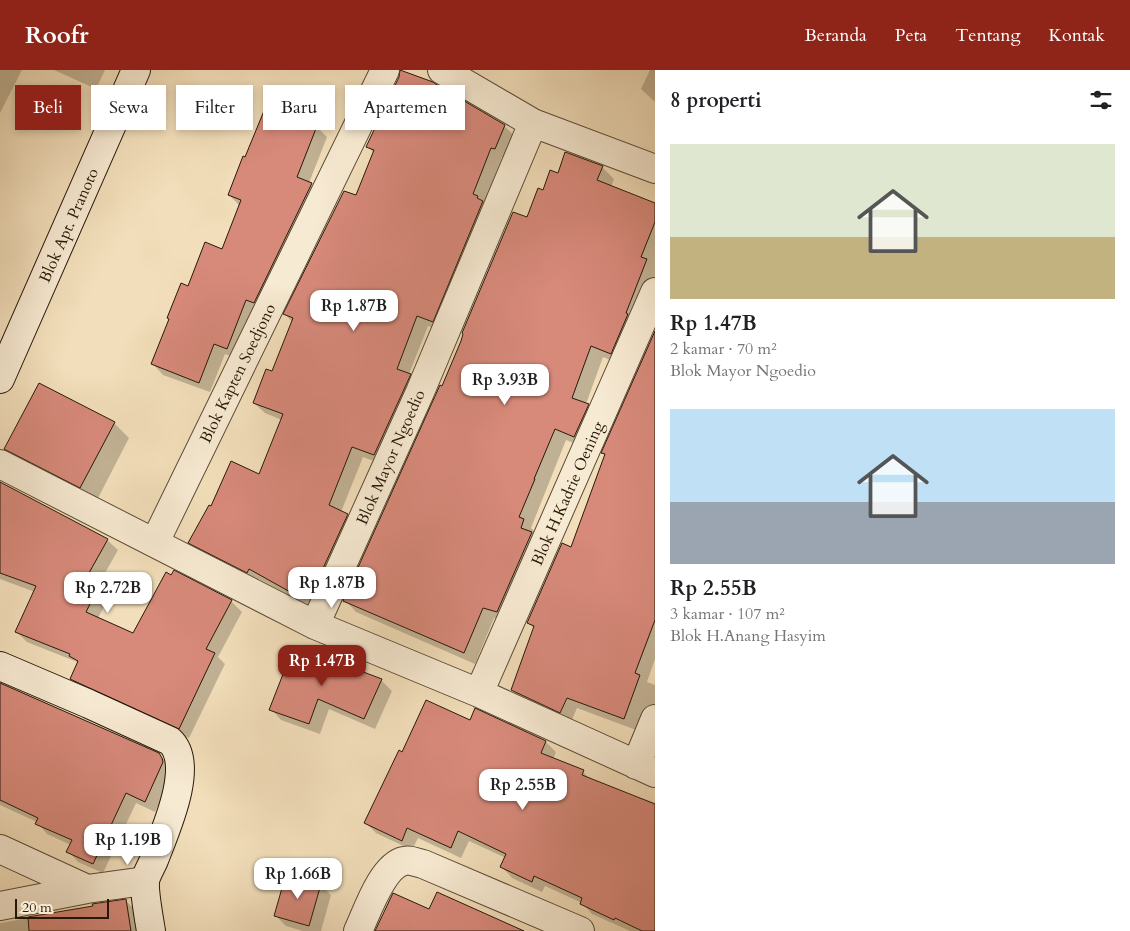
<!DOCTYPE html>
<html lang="id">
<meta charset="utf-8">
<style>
body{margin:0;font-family:Cardo,serif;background:#f6f6f6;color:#202124;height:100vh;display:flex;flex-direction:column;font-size:19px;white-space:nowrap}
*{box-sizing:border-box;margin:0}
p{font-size:16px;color:#757577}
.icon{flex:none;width:28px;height:28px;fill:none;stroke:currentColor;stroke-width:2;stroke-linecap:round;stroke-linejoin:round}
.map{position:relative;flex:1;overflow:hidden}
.drawer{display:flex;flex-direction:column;background:#fff;width:475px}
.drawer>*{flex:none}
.banner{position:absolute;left:15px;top:15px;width:475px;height:45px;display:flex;gap:10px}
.scale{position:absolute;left:15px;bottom:12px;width:94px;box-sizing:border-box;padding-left:5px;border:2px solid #271809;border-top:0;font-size:14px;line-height:18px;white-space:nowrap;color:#271809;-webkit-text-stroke:4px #f7ead2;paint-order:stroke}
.price{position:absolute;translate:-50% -42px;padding:0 11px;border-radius:10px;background:#fff;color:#222;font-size:16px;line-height:32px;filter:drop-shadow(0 1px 2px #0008)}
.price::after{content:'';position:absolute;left:50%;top:30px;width:15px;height:11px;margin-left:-8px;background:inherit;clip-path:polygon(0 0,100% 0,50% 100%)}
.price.current{background:#8f2418;color:#fff}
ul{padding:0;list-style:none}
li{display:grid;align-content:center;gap:10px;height:265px;padding:0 15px}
li span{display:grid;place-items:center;height:155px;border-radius:0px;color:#555}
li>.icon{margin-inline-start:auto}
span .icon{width:90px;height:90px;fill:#fffc;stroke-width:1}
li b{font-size:21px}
h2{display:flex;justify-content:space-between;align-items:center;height:60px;padding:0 15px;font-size:21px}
.chip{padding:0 18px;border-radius:0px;background:#fff;box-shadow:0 2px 8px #0003;font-size:18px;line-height:45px}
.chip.current{background:#8f2418;color:#fff}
header{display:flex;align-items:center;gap:30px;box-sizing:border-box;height:70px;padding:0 25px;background:#8f2418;color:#fff}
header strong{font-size:24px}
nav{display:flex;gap:28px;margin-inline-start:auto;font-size:18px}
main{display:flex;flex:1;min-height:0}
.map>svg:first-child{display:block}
</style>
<header>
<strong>Roofr</strong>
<nav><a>Beranda</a><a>Peta</a><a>Tentang</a><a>Kontak</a></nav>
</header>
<main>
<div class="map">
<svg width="655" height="861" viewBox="0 0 655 861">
<rect width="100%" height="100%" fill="#f2deba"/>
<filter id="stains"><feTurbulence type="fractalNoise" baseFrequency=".004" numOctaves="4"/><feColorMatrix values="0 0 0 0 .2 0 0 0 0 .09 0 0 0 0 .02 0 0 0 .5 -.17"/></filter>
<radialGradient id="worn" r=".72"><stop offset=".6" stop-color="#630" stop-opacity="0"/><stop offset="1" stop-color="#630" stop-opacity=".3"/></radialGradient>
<path fill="#0003" d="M0 0H22L0 43Z
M54 0H105L96 19Z
M650 0H655V32L641 19Z
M436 16 440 20 504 56 515 66 506 89 502 87 484 133 493 142 443 262 428 256 409 304 420 316 385 395 363 387 341 442 347 445 358 456 312 538 259 509 258 512 200 483 190 472 211 438 260 406 282 350 265 343 254 333 273 302 292 252 285 244 357 127 374 83 368 77Z
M317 57 327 67 309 113 322 125 238 289 225 284 210 322 163 305 153 294 189 217 222 181 240 136 229 125 246 88Z
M602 97 614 109 611 117 655 134V209L622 295 603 287 586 334 600 347 586 378 566 370 531 458 535 462 509 553 494 548 475 594 356 542 345 530 443 318 527 149 543 122 558 105Z
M655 264V589L647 612 655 615V649L647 664 577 638 571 652 523 631 512 620 535 559 528 553 571 478 606 386 603 383Z
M114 353 129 368 96 432 21 394 5 379Z
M0 412 107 470 118 480 92 526 104 537 98 548 134 565 174 502 231 531 242 542 218 587 225 594 189 668 81 619 71 608 78 594 77 592 27 572 17 562 35 522 0 509Z
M381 610 392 621 375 659 329 639 320 664 281 650 271 639Z
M0 614 159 684 170 696 173 703 155 742 136 733 103 803 78 792 68 781 71 775 47 764 37 752 0 735Z
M475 640 546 672 556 682 553 690 583 702 592 711 640 730 641 728 655 733V861H630L592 844 582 833 545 816 542 822 512 808 502 797 506 788 469 771 461 788 418 768 412 780 376 763 366 753 402 683 470 651Z
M321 815 331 825 321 861H303L286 856 276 846Z
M126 831 136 841 140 861H0V853Z"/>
<path fill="#d7897a" stroke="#271809" d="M400 0 433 12 437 15 436 17 449 22 505 55 495 79 491 78 473 124 478 126 477 128 483 131 433 252 417 246 397 299 411 304 374 385 352 377 329 435 348 444 314 518 308 516 301 528 249 499 247 503 188 473 209 435 211 436 231 391 259 404 283 344 253 333 266 299 272 301 293 248 283 244 342 125 344 121 356 125 374 80 366 77 399 7Z
M266 36 317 56 297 107 312 113 254 233 246 230 227 279 214 274 199 313 151 294 169 249 167 248 181 213 188 216 205 172 222 179 241 130 228 125 243 86 245 87Z
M565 82 603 96 597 110 655 133V152L641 187 647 189 626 243 628 244 611 284 591 276 572 328 589 334 574 367 555 359 534 409H535L519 447 524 449 521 458 532 462 497 542 483 538 464 583 343 531 440 315 442 316 461 271 463 264 462 263 513 142 527 147 538 118 543 120 550 100 558 103Z
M655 261V550L635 603 640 605 624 649 567 628 560 643 511 620 534 556 527 553 562 473 571 477 605 384 601 383Z
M39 313 115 352 80 418 4 379Z
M0 412 108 469 80 519 94 526 86 542 133 563 166 502 171 505 174 500 232 530 206 579 215 583 179 659 70 609 78 591 69 586 70 584 15 562 36 516 0 503Z
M294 576 382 609 364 649 318 629 309 654 269 640Z
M0 613 159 683 162 688 163 692 145 732 126 723 93 794 66 782 72 770 35 754 38 748 0 730Z
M426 630 470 650 475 638 546 671 541 683 584 700 582 705 655 734V861H642L615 848 614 850 580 834 582 828 534 806 532 812 500 797 506 784 458 761 451 778 407 758 402 771 364 753 399 680 402 682Z
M286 804 321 814 309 856 274 846Z
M437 822 524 861H375L393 823 429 839Z
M126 829 131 861H29L28 847 93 836 92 834Z"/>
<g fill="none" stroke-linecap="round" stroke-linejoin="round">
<g stroke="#5a4a35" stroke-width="30">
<path id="street" d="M442 0 533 53 655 99
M0 394 315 555 479 623 655 703
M155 472 385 0
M315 555 420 322 533 53
M479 623 655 222
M636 695 655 649
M0 779 87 819 145 811
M0 836 87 819
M358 861C367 842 382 796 404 791 409 789 417 793 423 794L580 861"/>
</g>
<g stroke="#271809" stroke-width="30">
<path id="secondary" d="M0 309 136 0
M0 596 89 634 170 671C196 695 164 763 154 790 151 797 146 805 145 811 144 822 149 849 151 861"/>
</g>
<use href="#street" stroke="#f7ead2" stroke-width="28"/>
<use href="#secondary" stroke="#f7ead2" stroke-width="28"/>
</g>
<g text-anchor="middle" stroke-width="4" stroke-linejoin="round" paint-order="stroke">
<g font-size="16" fill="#271809" stroke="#f7ead2">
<text transform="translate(68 155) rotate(-66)" y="6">Blok Apt. Pranoto</text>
<text transform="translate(237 303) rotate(-64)" y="6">Blok Kapten Soedjono</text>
<text transform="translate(390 387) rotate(-66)" y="6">Blok Mayor Ngoedio</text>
<text transform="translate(567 423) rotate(-66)" y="6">Blok H.Kadrie Oening</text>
</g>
</g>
<rect width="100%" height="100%" filter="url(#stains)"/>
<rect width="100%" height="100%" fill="url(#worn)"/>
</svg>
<div class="scale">20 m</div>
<b class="price" style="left:354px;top:262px">Rp 1.87B</b>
<b class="price" style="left:505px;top:336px">Rp 3.93B</b>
<b class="price" style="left:332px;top:539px">Rp 1.87B</b>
<b class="price" style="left:108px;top:544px">Rp 2.72B</b>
<b class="price current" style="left:322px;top:617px">Rp 1.47B</b>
<b class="price" style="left:523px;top:741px">Rp 2.55B</b>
<b class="price" style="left:128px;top:796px">Rp 1.19B</b>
<b class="price" style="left:298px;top:830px">Rp 1.66B</b>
<div class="banner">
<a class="chip current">Beli</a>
<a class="chip">Sewa</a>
<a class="chip">Filter</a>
<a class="chip">Baru</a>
<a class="chip">Apartemen</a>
</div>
</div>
<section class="drawer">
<h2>8 properti<svg class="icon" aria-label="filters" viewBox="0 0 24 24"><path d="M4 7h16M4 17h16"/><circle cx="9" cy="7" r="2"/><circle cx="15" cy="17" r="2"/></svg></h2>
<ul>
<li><span style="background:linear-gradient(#dfe7d0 60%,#c2b280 0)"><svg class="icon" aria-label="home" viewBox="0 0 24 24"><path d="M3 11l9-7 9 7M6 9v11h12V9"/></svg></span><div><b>Rp 1.47B</b><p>2 kamar · 70 m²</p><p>Blok Mayor Ngoedio</p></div></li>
<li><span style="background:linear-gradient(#bfe0f5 60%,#9aa5b1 0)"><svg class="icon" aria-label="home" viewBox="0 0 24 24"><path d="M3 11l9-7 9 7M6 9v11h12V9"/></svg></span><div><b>Rp 2.55B</b><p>3 kamar · 107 m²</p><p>Blok H.Anang Hasyim</p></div></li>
</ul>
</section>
</main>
